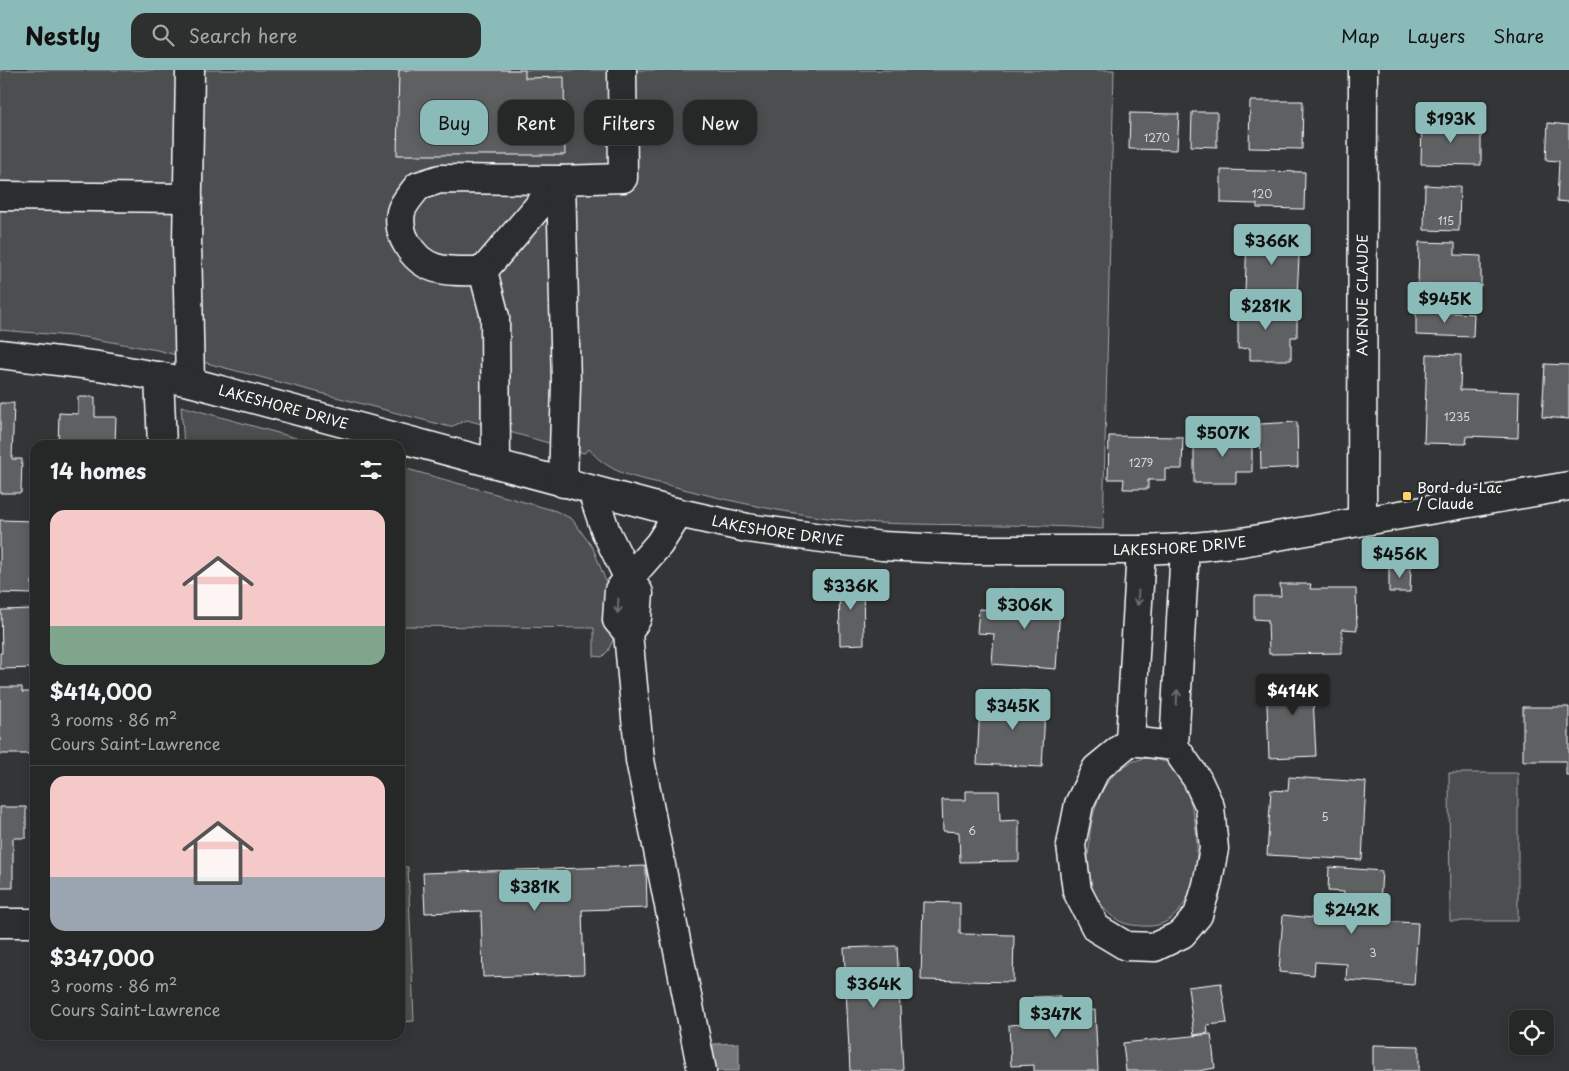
<!DOCTYPE html>
<meta charset="utf-8">
<style>
body{margin:0;font-family:"Playpen Sans",sans-serif;background:#2e3030;color:#f1f3f6;height:100vh;display:flex;flex-direction:column;font-size:19px;white-space:nowrap}
*{box-sizing:border-box;margin:0}
p{font-size:16px;color:#a4a6a8}
.icon{flex:none;width:28px;height:28px;fill:none;stroke:currentColor;stroke-width:2;stroke-linecap:round;stroke-linejoin:round}
.map{position:relative;flex:1;overflow:hidden}
.panel{position:absolute;left:30px;top:370px;width:375px;height:600px;display:flex;flex-direction:column;background:#262828;border-radius:15px;box-shadow:0 2px 12px #0003,0 0 0 1px #424445}
.panel>*{flex:none}
.hud{position:absolute;left:420px;top:30px;width:475px;height:45px;display:flex;gap:10px}
.fabs{position:absolute;left:1509px;top:940px;display:grid;gap:10px}
.fabs a{display:grid;place-items:center;width:45px;height:45px;border-radius:10px;background:#262828;box-shadow:0 2px 12px #0003,0 0 0 1px #424445;font-size:25px}
.price{position:absolute;translate:-50% -42px;padding:0 11px;border-radius:5px;background:#8bbbb9;color:#111;font-size:16px;line-height:32px;filter:drop-shadow(0 1px 2px #0008)}
.price::after{content:'';position:absolute;left:50%;top:30px;width:15px;height:11px;margin-left:-8px;background:inherit;clip-path:polygon(0 0,100% 0,50% 100%)}
.price.current{background:#222;color:#fff}
ul{padding:0;list-style:none}
li{display:grid;align-content:center;gap:10px;height:265px;padding:0 20px}
li+li{border-top:1px solid #424445}
li span{display:grid;place-items:center;height:155px;border-radius:15px;color:#555}
li>.icon{margin-inline-start:auto}
span .icon{width:90px;height:90px;fill:#fffc;stroke-width:1}
li b{font-size:21px}
h2{display:flex;justify-content:space-between;align-items:center;height:60px;padding:0 20px;font-size:21px}
.chip{padding:0 18px;border-radius:15px;background:#262828;box-shadow:0 2px 12px #0003,0 0 0 1px #424445;font-size:18px;line-height:45px}
.chip.current{background:#8bbbb9;color:#111}
header{display:flex;align-items:center;gap:30px;box-sizing:border-box;height:70px;padding:0 25px;background:#8bbbb9;color:#111}
header strong{font-size:24px}
nav{display:flex;gap:28px;margin-inline-start:auto;font-size:18px}
.search{width:350px;height:45px;background:#2e3030;display:flex;align-items:center;gap:12px;box-sizing:border-box;padding:0 18px;border-radius:15px;color:#a4a6a8;font-size:19px}
.map>svg:first-child{display:block}
</style>
<header>
<strong>Nestly</strong>
<div class="search"><svg class="icon" aria-label="search" viewBox="0 0 24 24"><circle cx="10" cy="10" r="6"/><path d="M15 15l6 6"/></svg>Search here</div>
<nav><a>Map</a><a>Layers</a><a>Share</a></nav>
</header>
<div class="map">
<svg width="1569" height="1001" viewBox="0 0 1569 1001">
<rect width="100%" height="100%" fill="#333536"/>
<filter id="ink" filterUnits="userSpaceOnUse"><feTurbulence type="fractalNoise" baseFrequency=".02" numOctaves="2"/><feDisplacementMap in="SourceGraphic" scale="10" xChannelSelector="R" yChannelSelector="G"/><feConvolveMatrix kernelMatrix="1 2 1 2 8 2 1 2 1" color-interpolation-filters="sRGB"/></filter>
<g filter="url(#ink)">
<path fill="#4c4f50" stroke="#a6a7a8" d="M0 0H1114L1103 459C1028 453 953 456 878 453 814 449 739 434 676 417 642 408 612 407 589 379L584 383 467 350 450 357 157 280 83 267 0 260Z
M181 336 321 375H184Z
M400 397 556 441 572 449 593 478 608 517 613 570 608 581 602 587 594 586V558L400 556Z
M1148 688C1154 690 1165 690 1169 694 1204 724 1212 839 1158 855 1150 857 1140 856 1132 855 1109 852 1094 828 1089 808 1086 799 1088 787 1089 777 1090 747 1099 708 1130 693 1135 690 1142 689 1148 688Z
M1449 703H1518V851H1450Z
M400 797H408L414 951 400 952Z"/>
<path fill="#737576" stroke="#abacad" d="M739 973V1001H713V974Z"/>
<path fill="#5f6162" stroke="#fff" d="M399 0H525V8L564 7 565 85H397Z
M1250 31H1303L1302 79 1249 78Z
M1192 42H1217V77L1191 76Z
M1130 43 1179 44 1177 80 1129 79Z
M1422 52 1481 54V95L1421 94Z
M1548 53 1569 55V132L1557 131 1559 91 1546 90Z
M1221 100 1305 102 1304 139 1257 138V134L1221 133Z
M1425 115 1460 117 1459 161 1424 160Z
M1247 167 1300 169 1297 225 1245 222Z
M1419 172 1455 173V185L1481 186V216L1418 215Z
M1238 233H1284L1285 249 1297 248V267H1291V290H1250V278L1238 279Z
M1416 241 1474 244 1473 267 1416 265Z
M1427 284 1461 285 1460 320 1519 322 1518 368 1467 366 1466 374 1424 373Z
M1545 294 1569 295V349L1542 347Z
M78 327H95V347H116L115 375H58L59 343 78 344Z
M0 333H14L12 389H22L21 423H0Z
M1297 352 1298 397 1261 399 1260 354Z
M1230 360H1252V402H1236V413H1194V370H1230Z
M1109 366 1183 367 1182 399H1165V410H1148V419H1123L1124 409H1108Z
M0 450 35 451V511H32V524L0 523Z
M1389 497H1411L1410 522H1389Z
M839 507H863L864 574 840 575Z
M1280 514H1311L1310 519H1356L1357 560 1342 559V583L1269 584 1268 550 1254 549V526H1281Z
M1010 519 1061 523 1056 599 992 594 994 564 977 563 979 539 1008 541Z
M35 539V598L0 599V583H2L1 540Z
M1324 607 1325 628H1313L1316 686 1269 688 1266 610Z
M0 617H22V622H35V684H0Z
M1012 620 1046 622 1042 697 977 694 980 635 1012 636Z
M1523 637H1569V705H1566V691H1523Z
M1289 707 1366 712 1362 790 1267 785 1271 720 1288 721Z
M966 721H999L1000 751 1019 750V791L960 792 959 762 943 761 942 730H966Z
M0 737H26V768H13V818H0Z
M646 796 647 838 582 840 584 904 483 907 481 841 425 843 423 803Z
M1329 797 1382 801 1379 851 1418 853 1414 915 1346 910 1347 894 1315 892 1314 905 1279 902 1283 845 1342 851 1344 822 1328 821Z
M923 832 960 833V864L1014 865 1013 912 921 910Z
M897 876 903 1001H850L844 878Z
M1221 913 1227 953 1207 955 1208 963 1194 965 1188 917Z
M1060 926 1061 942 1095 940 1098 1001H1034V995L1011 996 1009 955 1035 953 1033 927Z
M1211 964 1215 998 1198 1001H1126L1123 973Z
M1373 975 1419 976V1001H1373Z"/>
<g fill="none" stroke-linecap="round" stroke-linejoin="round">
<g stroke="#fff" stroke-width="31">
<g id="minor">
<path d="M190 0 187 173 190 312"/>
<path d="M440 109 561 110 483 201C451 201 423 205 406 172 401 164 399 151 401 142 403 133 413 123 418 116Z"/>
<path d="M0 126 188 128"/>
<path d="M483 201 495 247 496 392"/>
<path id="s1" d="M0 284 99 296 190 312 679 443 747 458 882 476 966 480H1141L1185 478 1242 472 1569 416"/>
<path d="M159 306 162 375"/>
<path d="M563 413 566 314 561 110 623 108 622 0"/>
<path d="M592 421 606 462 629 509 639 523 637 548 628 563"/>
<path d="M679 443 659 474 619 520 617 550 628 563 640 690 702 1001"/>
<path id="s2" d="M1362 450 1363 0"/>
<path d="M1130 671 1174 676 1197 709 1210 737 1214 779 1207 815 1198 845 1182 864 1155 877 1126 876 1096 858 1077 821 1071 775 1079 734 1096 699Z"/>
<path d="M1130 671 1141 480"/>
<path d="M1174 676 1185 478"/>
<path d="M0 853H35"/>
</g>
</g>
<use href="#minor" stroke="#2a2d2e" stroke-width="28"/>
</g>
<defs><path id="oneway-shaft" d="M-6 0H5M1.5-3L5.5 0L1.5 3" fill="none" stroke-width="1.6" stroke-linecap="round" stroke-linejoin="round" transform="scale(1.25)"/></defs>
<g stroke="#6a6c6d">
<use href="#oneway-shaft" transform="translate(1138 528) rotate(93)"/>
<use href="#oneway-shaft" transform="translate(618 536) rotate(93)"/>
<use href="#oneway-shaft" transform="translate(1177 627) rotate(-87)"/>
</g>
</g>
<rect fill="#ffd166" stroke="#2a2d2e" stroke-width="2" x="1402" y="421" width="10" height="10" rx="2.5"/>
<g text-anchor="middle" stroke-width="5" stroke-linejoin="round" paint-order="stroke">
<g font-size="11" fill="#d7d8d8">
<text x="1157" y="72">1270</text>
<text x="1262" y="128">120</text>
<text x="1446" y="155">115</text>
<text x="1457" y="351">1235</text>
<text x="1141" y="397">1279</text>
<text x="1325" y="751">5</text>
<text x="972" y="765">6</text>
<text x="1373" y="887">3</text>
</g>
<g font-size="14" fill="#fff" stroke="#2a2d2e">
<text dy="5" stroke="none"><textPath href="#s2" startOffset="225">AVENUE CLAUDE</textPath></text>
<text dy="5" stroke="none"><textPath href="#s1" startOffset="289">LAKESHORE DRIVE</textPath></text>
<text dy="5" stroke="none"><textPath href="#s1" startOffset="799">LAKESHORE DRIVE</textPath></text>
<text dy="5" stroke="none"><textPath href="#s1" startOffset="1202">LAKESHORE DRIVE</textPath></text>
</g>
<g font-size="14" fill="#fff" stroke="#2a2d2e" text-anchor="start">
<text x="1417" y="423">Bord-du-Lac<tspan x="1417" dy="16">/ Claude</tspan></text>
</g>
</g>
</svg>
<div class="fabs">
<a><svg class="icon" aria-label="locate" viewBox="0 0 24 24"><circle cx="12" cy="12" r="6"/><path d="M12 2v4M12 18v4M2 12h4M18 12h4"/></svg></a>
</div>
<b class="price" style="left:1451px;top:74px">$193K</b>
<b class="price" style="left:1272px;top:196px">$366K</b>
<b class="price" style="left:1445px;top:254px">$945K</b>
<b class="price" style="left:1266px;top:261px">$281K</b>
<b class="price" style="left:1223px;top:388px">$507K</b>
<b class="price" style="left:1400px;top:509px">$456K</b>
<b class="price" style="left:851px;top:541px">$336K</b>
<b class="price" style="left:1025px;top:560px">$306K</b>
<b class="price current" style="left:1293px;top:646px">$414K</b>
<b class="price" style="left:1013px;top:661px">$345K</b>
<b class="price" style="left:535px;top:842px">$381K</b>
<b class="price" style="left:1352px;top:865px">$242K</b>
<b class="price" style="left:874px;top:939px">$364K</b>
<b class="price" style="left:1056px;top:969px">$347K</b>
<div class="hud">
<a class="chip current">Buy</a>
<a class="chip">Rent</a>
<a class="chip">Filters</a>
<a class="chip">New</a>
</div>
<section class="panel">
<h2>14 homes<svg class="icon" aria-label="filters" viewBox="0 0 24 24"><path d="M4 7h16M4 17h16"/><circle cx="9" cy="7" r="2"/><circle cx="15" cy="17" r="2"/></svg></h2>
<ul>
<li><span style="background:linear-gradient(#f6c9c9 75%,#7fa58c 0)"><svg class="icon" aria-label="home" viewBox="0 0 24 24"><path d="M3 11l9-7 9 7M6 9v11h12V9"/></svg></span><div><b>$414,000</b><p>3 rooms · 86 m²</p><p>Cours Saint-Lawrence</p></div></li>
<li><span style="background:linear-gradient(#f6c9c9 65%,#9aa5b1 0)"><svg class="icon" aria-label="home" viewBox="0 0 24 24"><path d="M3 11l9-7 9 7M6 9v11h12V9"/></svg></span><div><b>$347,000</b><p>3 rooms · 86 m²</p><p>Cours Saint-Lawrence</p></div></li>
</ul>
</section>
</div>
